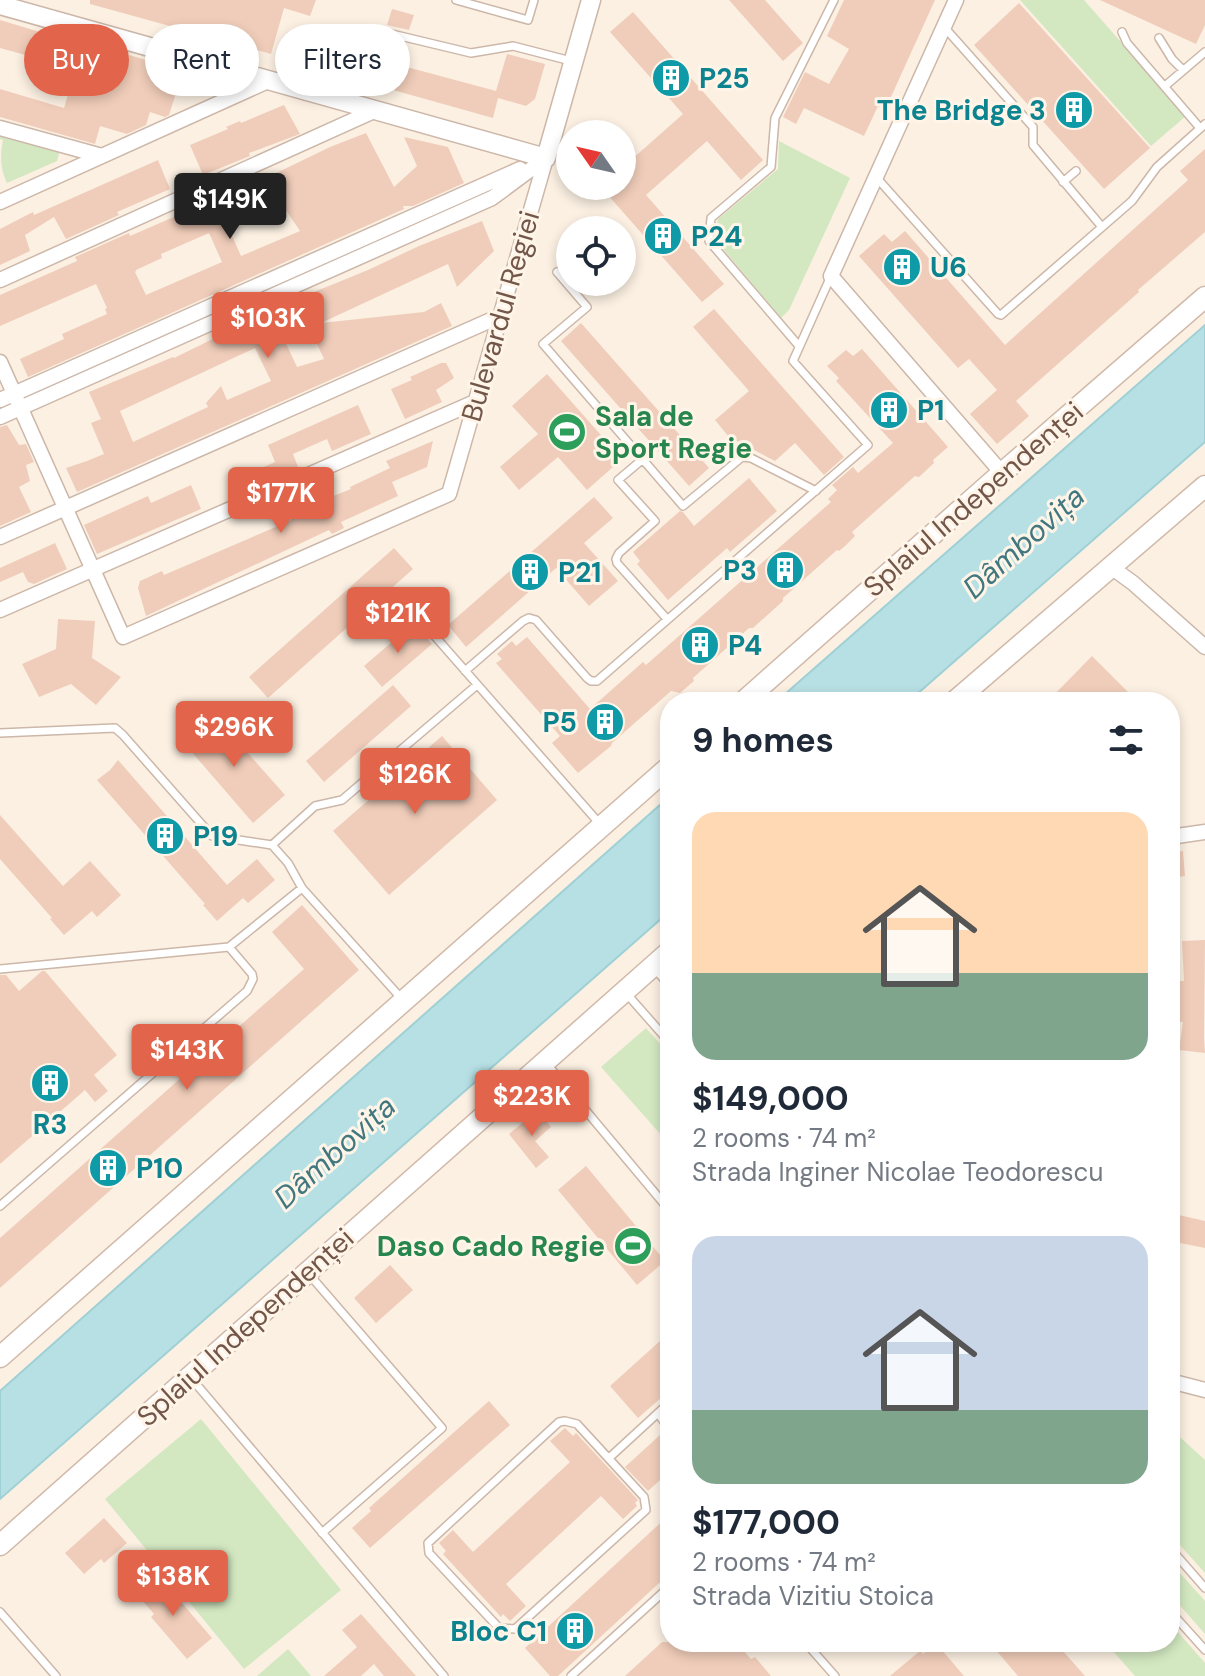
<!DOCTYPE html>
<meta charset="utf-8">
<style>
body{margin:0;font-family:"DM Sans",sans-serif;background:#f6f6f7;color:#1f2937;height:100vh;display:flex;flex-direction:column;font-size:30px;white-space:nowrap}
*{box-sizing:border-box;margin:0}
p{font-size:26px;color:#747a83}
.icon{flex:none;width:44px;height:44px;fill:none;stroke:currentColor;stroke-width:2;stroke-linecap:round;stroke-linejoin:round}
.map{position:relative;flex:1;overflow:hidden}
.sheet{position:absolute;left:660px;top:692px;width:520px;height:960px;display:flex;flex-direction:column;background:#fff;border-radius:32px;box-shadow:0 4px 12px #0003}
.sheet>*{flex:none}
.top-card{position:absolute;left:24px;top:24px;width:516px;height:72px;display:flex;gap:16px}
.needle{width:52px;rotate:304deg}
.fabs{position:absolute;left:556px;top:120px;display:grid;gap:16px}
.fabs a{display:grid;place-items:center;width:80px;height:80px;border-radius:50%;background:#fff;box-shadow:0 4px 12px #0003;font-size:40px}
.price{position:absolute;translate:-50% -68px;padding:0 18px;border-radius:8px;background:#e2644a;color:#fff;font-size:26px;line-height:52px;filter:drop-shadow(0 2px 4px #0008)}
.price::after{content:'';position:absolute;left:50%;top:48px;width:24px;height:18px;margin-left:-12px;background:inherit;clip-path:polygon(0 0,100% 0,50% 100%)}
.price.selected{background:#222;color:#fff}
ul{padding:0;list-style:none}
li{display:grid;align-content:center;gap:16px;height:424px;padding:0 32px}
li span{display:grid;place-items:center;height:248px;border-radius:24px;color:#555}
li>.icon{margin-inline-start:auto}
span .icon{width:144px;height:144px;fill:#fffc;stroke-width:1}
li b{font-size:34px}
h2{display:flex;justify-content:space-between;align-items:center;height:96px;padding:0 32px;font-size:34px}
.chip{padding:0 28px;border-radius:36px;background:#fff;box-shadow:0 4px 12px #0003;font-size:28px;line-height:72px}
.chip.selected{background:#e2644a;color:#fff}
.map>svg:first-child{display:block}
</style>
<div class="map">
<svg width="1205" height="1676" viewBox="0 0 1205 1676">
<rect width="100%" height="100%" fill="#fbf0e2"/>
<path fill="#d3e8c1" d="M1020 0H1084L1186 116 1151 146Z
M0 133 60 150 57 161 7 183C0 168 0 156 3 140L0 139Z
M779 141 850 178 789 310 781 318 713 237 718 219 778 169Z
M646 1028 670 1055V1145L601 1067Z
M201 1419 341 1590 244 1669 105 1499Z
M1170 1428 1205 1460V1573L1170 1534Z
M1170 1562 1205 1601V1634L1170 1594Z
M1170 1623 1205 1663V1676H1135L1105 1642H1170Z
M288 1649 311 1676H257Z"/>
<path fill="#b7e0e4" stroke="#9ed0d5" stroke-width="2" d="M1205 325V442L908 702H776Z
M670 796V911L0 1499V1391Z"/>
<path fill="#f0cdba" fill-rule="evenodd" d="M90 0H316L310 16 284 8 271 54 90 4Z
M729 0H765L803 43 783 61Z
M844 0H935L885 110 878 106 864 136 804 108 796 124 783 117 805 72 829 84 849 49 827 36Z
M1100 0H1205V25L1196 44Z
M1019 3 1150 148 1104 189 974 45Z
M392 9 414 15 409 30 387 25Z
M633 12 763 160 741 180 707 141 646 195 724 284 702 302 600 186H622V168L683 114 610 32Z
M0 20 76 43 75 47 99 54 100 51 128 59 129 55 183 71 169 115 165 117 150 112 146 125 127 134 100 126 95 144 0 117V89L64 108 72 81 47 74 51 62 0 48Z
M507 54 545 64 535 99 526 106 498 98 493 118 386 88 392 63 496 91Z
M284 105 300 134 249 153 250 156 203 175 190 145 228 129 226 127 240 121 241 123Z
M366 133 394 187 417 166 404 137 448 147 464 183 413 206H403L404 209 28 377 20 359 64 339 62 334 107 314 105 309 107 308 96 284 0 326V295L77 261 75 257 129 233 130 236 229 193 227 188 256 175 257 179 265 176 266 178 330 147ZM281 203 300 231 241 256 226 222ZM209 233 222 262 146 295 135 272 136 271V270L162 258 161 254Z
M1205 149V232L1138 290 1139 292 1016 401 1029 416 997 444 970 414 997 390 969 359 958 368 859 256 884 234 892 242 905 231 1005 345 1188 180 1180 171Z
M158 160 170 189 117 212 119 215 66 239 54 217 25 235 30 251 0 265V229L33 212 34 215Z
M482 221 494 251 457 287 448 264 321 323 424 312 441 303 452 326 77 492 66 468 87 461 104 454 91 423 101 419 89 392 173 357 174 358 227 332 319 290 368 270 419 246ZM308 325 324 359 297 367 283 337ZM255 348 271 381 227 400 221 386 206 403 208 407 133 442 120 411Z
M714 309 844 457 824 475 795 443 775 461 729 437 715 420 749 391 693 327Z
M581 323 709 468 689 486 561 341Z
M862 349 948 447 933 460 934 463 919 477 915 476 852 532 855 536 845 546 839 551 837 550 783 598V601L753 628H749L693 678 694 681 680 693 671 691 612 743 611 746 578 773 552 743 560 736 496 663 502 659 497 654 512 641 516 646 527 637 590 709 643 662 646 665 831 502 828 499 837 490 832 485 853 467 858 473 893 443 836 381 839 378 827 366 846 350 853 356Z
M441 363H446L454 378 436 390 442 402 405 419 391 389 412 380 410 377Z
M547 374 622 459 587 490 558 457 519 490 500 467 538 434 512 406Z
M358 405 371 434 332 451 327 439 293 454 298 467 260 483 255 471 275 462 268 445Z
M7 425 19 445 26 444 34 462 26 465 30 481 19 487 31 512 0 526V427Z
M433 441 427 467 392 482 398 496 341 522 344 528 332 534 329 530 146 616 138 588 140 581 162 571 164 575 292 520 290 513 351 489 350 487 390 468 386 461Z
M749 478 777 511 730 552 727 548 668 600 637 564 640 561 633 552 680 511 683 512 694 526Z
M191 485 201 509 97 554 84 525 148 496 151 503Z
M594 497 613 518 584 543 618 581 589 606 556 568 466 647 448 625Z
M55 543 67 569 34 584 28 582 23 572 0 582V568Z
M394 548 413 569 268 698 249 677Z
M58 619 95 621 92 658 121 677 96 705 71 684 39 697 22 664 56 649Z
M414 623 432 644 382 687 364 666Z
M1092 656 1128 692 1118 702H1047Z
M393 685 411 706 324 782 306 761Z
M215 716 285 795 253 823 184 743Z
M442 736 497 800 389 895 333 831Z
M118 760 227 885 257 859 275 880 248 903 243 898 217 921 203 905 205 904 97 780 110 770Z
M0 815 63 886 90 861 121 895 97 917 92 911 64 935 50 919 52 918 0 859Z
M1183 851 1185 876 1170 878V852Z
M302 905 359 970 0 1288V1238L304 969 272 932Z
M1205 940 1204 1038 1205 1053 1179 1050 1183 1022 1170 1021V997L1180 998V981H1184L1182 941Z
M42 971H45L117 1055 94 1075 108 1091 95 1102 85 1090 0 1164V975H6L19 991Z
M538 1110 551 1127 535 1141 549 1157 536 1168 509 1134Z
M586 1166 665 1261 637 1285 558 1190Z
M1170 1213 1205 1221V1248L1170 1241Z
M390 1265 413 1290 376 1323 354 1298Z
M670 1332V1390L638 1418 610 1386Z
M489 1401 510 1425 370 1548 352 1528 371 1511 369 1508Z
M565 1428 573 1436 576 1433 615 1475 638 1500 635 1503 637 1506 623 1519 601 1496 506 1584 526 1606 510 1621 503 1614 501 1617 443 1554 446 1551 439 1543 453 1530 473 1552 570 1462 550 1441Z
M660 1435 670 1446V1471L648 1491 625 1467Z
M670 1514V1573L558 1676H550L525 1648Z
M104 1518 127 1543 104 1563 101 1559 84 1574 65 1553Z
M151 1575 171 1598 175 1595 212 1638 187 1659 151 1617 154 1614 134 1591Z
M361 1614 416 1676H384L374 1664 361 1676H324L357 1647 342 1630Z
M662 1642H736L751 1659 755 1657 771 1676H625Z
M989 1642H1055L1085 1676H1018Z
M936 1643 964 1676H890L921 1650 923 1654Z"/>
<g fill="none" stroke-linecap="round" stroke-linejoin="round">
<g stroke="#ccb7a9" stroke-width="10">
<path id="service" d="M456 0 528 20 534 0
M945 28 1033 127V145L1102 227
M1122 32 1127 43 1200 128
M1159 38 1172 59 1183 70
M1165 86 1205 52
M303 88 371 29 471 53 513 46 571 61
M876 177 998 314 1001 315 1132 201 1157 167 1205 124
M1063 182 1076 171
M557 272 587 307 543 344 683 506 742 457 751 458 816 491
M799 346 709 241 711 218 771 167 775 118 834 0
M643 459 618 480 655 521 619 553 616 559 617 563 667 619
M418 617 599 823
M465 671 523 621 529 618 536 620 587 678 591 681H597L868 445 793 361 831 276
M0 733 115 728 123 735 212 836 272 845 288 863 302 888 401 998
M272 845 315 806 342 800 477 685
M653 967 670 986
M0 969 229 947 302 888
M626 993 670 1043
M546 1063 670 1211
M0 1206 247 991 253 979 252 974 229 947
M308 1273 442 1428 322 1533
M191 1378 444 1676
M658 1413 670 1431
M565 1421 577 1424 644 1497 646 1510 515 1629 499 1628 429 1553 428 1543 559 1422Z
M609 1458 670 1402
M1170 1548 1205 1588
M1170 1611 1205 1650
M0 1612 56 1676
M805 1642 835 1676
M571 1676 670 1586"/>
</g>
<g stroke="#ccb7a9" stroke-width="17">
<path id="minor" d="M956 0 831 276 1002 473
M0 128 102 156
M0 202 270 80
M0 280 376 110
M0 362 123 637 449 494 546 158
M0 400 520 169
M0 417 492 198 546 158
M0 537 500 316
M1111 567 1133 583 1205 647
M0 610 475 402
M1170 837 1205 832
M1170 1381 1205 1390"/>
</g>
<g stroke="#ccb7a9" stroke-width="21">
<path id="tertiary" d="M0 5 546 158 591 0"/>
</g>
<g stroke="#d1b9a9" stroke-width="23">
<path id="secondary" d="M743 702 1002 473 1205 297
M954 702 1205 486
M0 1357 670 766
M0 1545 670 951"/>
</g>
<use href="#service" stroke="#fff" stroke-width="7"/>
<use href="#minor" stroke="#fff" stroke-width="14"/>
<use href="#tertiary" stroke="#fff" stroke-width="18"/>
<use href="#secondary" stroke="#fff" stroke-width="20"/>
</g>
<defs>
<g id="building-disc" transform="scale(2)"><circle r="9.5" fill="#0f9aa8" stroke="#fef4e8"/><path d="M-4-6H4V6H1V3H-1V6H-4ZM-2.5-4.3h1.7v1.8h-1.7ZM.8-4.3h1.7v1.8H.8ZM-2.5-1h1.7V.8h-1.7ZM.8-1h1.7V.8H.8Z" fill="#fff"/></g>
<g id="stadium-disc" transform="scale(2)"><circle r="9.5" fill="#2e9e5b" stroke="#fef4e8"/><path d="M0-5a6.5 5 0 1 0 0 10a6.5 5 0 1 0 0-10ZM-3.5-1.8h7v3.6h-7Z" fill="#fff"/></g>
</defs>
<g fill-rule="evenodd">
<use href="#building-disc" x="671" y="78"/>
<use href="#building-disc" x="1074" y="110"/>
<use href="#building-disc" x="663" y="236"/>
<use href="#building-disc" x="902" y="267"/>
<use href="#building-disc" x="889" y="410"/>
<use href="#stadium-disc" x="567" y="432"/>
<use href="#building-disc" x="785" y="570"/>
<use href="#building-disc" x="530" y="572"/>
<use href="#building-disc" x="700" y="645"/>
<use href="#building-disc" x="605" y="722"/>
<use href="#building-disc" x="165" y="836"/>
<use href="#building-disc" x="50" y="1083"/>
<use href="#building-disc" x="108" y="1168"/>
<use href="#stadium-disc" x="633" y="1246"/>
<use href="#building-disc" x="575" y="1631"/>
</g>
<g text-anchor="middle" stroke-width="6" stroke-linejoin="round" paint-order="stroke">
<g font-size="28" font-weight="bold" fill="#0d838f" stroke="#fef4e8" text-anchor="start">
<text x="699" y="88">P25</text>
<text x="1046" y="120" text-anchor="end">The Bridge 3</text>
<text x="691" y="246">P24</text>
<text x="930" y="277">U6</text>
<text x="917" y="420">P1</text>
<text x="757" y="580" text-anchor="end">P3</text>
<text x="558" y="582">P21</text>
<text x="728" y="655">P4</text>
<text x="577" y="732" text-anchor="end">P5</text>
<text x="193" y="846">P19</text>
<text x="50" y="1134" text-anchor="middle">R3</text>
<text x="136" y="1178">P10</text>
<text x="547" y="1641" text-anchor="end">Bloc C1</text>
</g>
<g font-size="28" fill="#725649" stroke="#fef4e8">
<text transform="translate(500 316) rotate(-74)" y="10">Bulevardul Regiei</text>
<text transform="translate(973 499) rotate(-41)" y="10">Splaiul Independenței</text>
<text transform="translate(245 1327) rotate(-42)" y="10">Splaiul Independenței</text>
</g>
<g font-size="28" font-weight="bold" fill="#27864d" stroke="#fef4e8" text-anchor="start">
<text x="595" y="426">Sala de<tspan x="595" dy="32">Sport Regie</tspan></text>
<text x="605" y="1256" text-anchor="end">Daso Cado Regie</text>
</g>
<g font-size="30" font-style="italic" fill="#41777e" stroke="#fef4e8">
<text transform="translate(1024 542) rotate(-42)" y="10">Dâmbovița</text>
<text transform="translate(335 1152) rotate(-42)" y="10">Dâmbovița</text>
</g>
</g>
</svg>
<div class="fabs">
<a><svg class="needle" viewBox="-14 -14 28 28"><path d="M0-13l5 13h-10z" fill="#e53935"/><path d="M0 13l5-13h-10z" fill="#747a83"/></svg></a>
<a><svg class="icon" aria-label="locate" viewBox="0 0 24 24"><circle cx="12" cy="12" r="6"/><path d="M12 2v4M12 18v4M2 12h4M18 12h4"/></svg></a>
</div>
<b class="price selected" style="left:230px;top:241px">$149K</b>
<b class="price" style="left:268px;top:360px">$103K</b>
<b class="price" style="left:281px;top:535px">$177K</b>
<b class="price" style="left:398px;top:655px">$121K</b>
<b class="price" style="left:234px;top:769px">$296K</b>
<b class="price" style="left:415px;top:816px">$126K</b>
<b class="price" style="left:187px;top:1092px">$143K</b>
<b class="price" style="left:532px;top:1138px">$223K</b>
<b class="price" style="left:173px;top:1618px">$138K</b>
<div class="top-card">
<a class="chip selected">Buy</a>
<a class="chip">Rent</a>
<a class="chip">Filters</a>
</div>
<section class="sheet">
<h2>9 homes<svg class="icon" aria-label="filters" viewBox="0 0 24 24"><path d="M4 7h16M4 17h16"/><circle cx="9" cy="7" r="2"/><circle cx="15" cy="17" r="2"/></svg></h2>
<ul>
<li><span style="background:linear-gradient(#ffd9b3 65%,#7fa58c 0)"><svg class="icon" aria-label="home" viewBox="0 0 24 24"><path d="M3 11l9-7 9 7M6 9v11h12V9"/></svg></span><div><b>$149,000</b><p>2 rooms · 74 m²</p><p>Strada Inginer Nicolae Teodorescu</p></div></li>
<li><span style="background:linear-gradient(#c9d6e8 70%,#7fa58c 0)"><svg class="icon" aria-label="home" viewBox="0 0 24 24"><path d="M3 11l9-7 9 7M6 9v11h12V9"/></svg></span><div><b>$177,000</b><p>2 rooms · 74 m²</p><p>Strada Vizitiu Stoica</p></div></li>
</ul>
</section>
</div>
